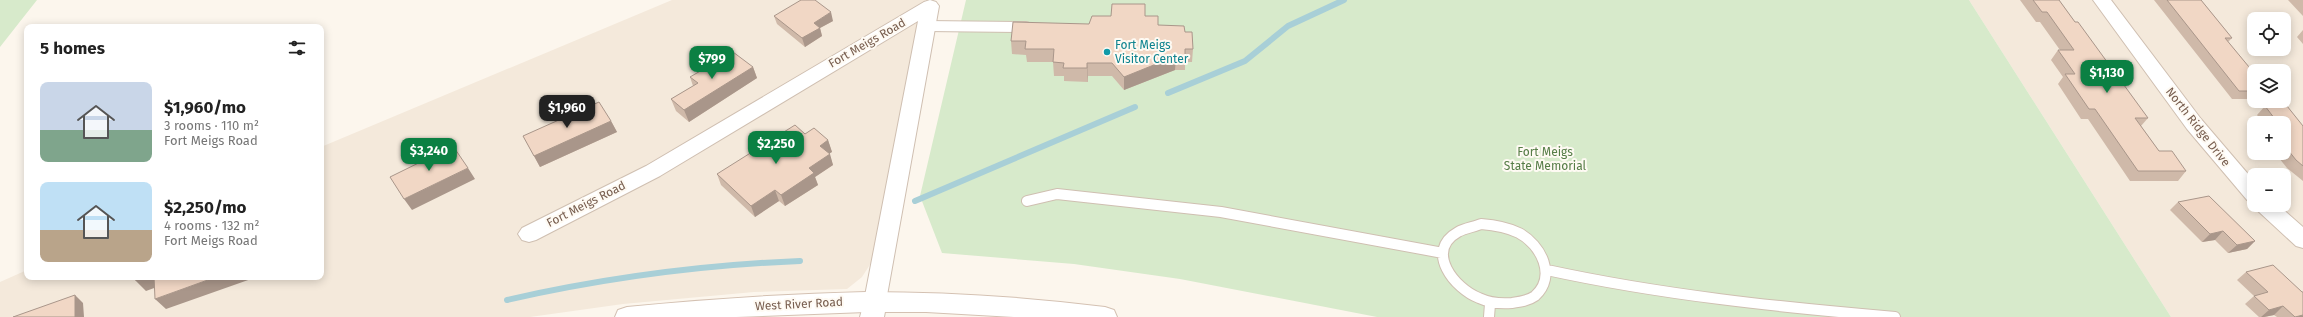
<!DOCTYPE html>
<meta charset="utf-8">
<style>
body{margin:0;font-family:"Fira Sans",sans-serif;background:#f6f6f6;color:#222;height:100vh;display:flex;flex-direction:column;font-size:15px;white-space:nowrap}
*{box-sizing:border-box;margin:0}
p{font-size:13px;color:#767676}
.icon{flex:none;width:22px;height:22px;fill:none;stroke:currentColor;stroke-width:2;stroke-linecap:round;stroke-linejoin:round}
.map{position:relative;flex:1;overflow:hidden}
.sheet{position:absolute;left:24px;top:24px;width:300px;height:256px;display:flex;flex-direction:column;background:#fff;border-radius:8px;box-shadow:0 2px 10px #0003}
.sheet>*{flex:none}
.tools{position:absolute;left:2247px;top:12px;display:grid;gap:8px}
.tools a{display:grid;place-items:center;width:44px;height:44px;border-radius:8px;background:#fff;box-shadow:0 2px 10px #0003;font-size:20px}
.price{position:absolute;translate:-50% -34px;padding:0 9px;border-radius:8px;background:#0b8043;color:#fff;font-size:13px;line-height:26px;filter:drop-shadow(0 1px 2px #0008)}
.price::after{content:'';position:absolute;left:50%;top:24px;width:12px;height:9px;margin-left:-6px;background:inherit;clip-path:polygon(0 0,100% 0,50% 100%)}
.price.active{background:#222;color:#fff}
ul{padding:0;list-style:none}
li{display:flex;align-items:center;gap:12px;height:100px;padding:0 16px}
li span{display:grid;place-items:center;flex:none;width:112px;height:80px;border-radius:8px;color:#555}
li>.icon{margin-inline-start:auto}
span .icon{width:48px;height:48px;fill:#fffc;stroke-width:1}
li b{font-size:17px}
h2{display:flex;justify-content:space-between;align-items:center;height:48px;padding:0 16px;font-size:17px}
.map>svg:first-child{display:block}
</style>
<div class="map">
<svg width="2303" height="317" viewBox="0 0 2303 317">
<rect width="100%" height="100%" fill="#fcf6ed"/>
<path fill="#f4e9db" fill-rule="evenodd" d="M672 0H925L871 263 862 277 847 289 754 292 623 304 530 317H0V282L27 270V277H321V147Z
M1969 0H2303V317H2171ZM2254 19H2284V49H2254ZM2254 71H2284V101H2254ZM2254 123H2284V153H2254ZM2254 175H2284V205H2254Z"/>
<path fill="#d7eacb" d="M0 0H37L0 47Z
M966 0H1969L2171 317H1377L1180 279 1074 264 942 253 920 196Z"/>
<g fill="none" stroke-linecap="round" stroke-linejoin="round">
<path stroke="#a8cfd7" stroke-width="6" d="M1168 93 1245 61 1288 26 1344 0
M915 201 1135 107
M507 300C604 278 701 265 800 261"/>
<g stroke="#cfbfb1" stroke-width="12">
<path id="service" d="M926 26 1026 27
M1027 201 1057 194 1221 212 1443 253
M1481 224C1494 225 1507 227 1519 233 1541 245 1557 276 1535 296 1528 301 1520 302 1512 303 1501 304 1490 303 1479 298 1455 289 1424 251 1458 232 1465 228 1474 227 1481 224Z
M1547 270C1662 295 1778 307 1895 317
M1489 317 1490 304"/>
</g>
<g stroke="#cfbfb1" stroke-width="2">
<path id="minor" d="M930 0 936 2 939 6 886 301 883 307 875 310 867 307 864 301 918 21 660 176 536 240 529 242 522 240 518 234 522 228 646 166 924 2Z
M2093 0H2111L2201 119 2254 181V202L2247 200 2187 129Z
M2255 205H2278L2303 227V248L2296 246 2258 211Z"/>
</g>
<g stroke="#cfbfb1" stroke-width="2">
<path id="tertiary" d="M875 291 884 294 887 301 884 317H860L866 294Z"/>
</g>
<g stroke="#d4c1b2" stroke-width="2">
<path id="secondary" d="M866 292C947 292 1025 297 1105 307L1114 310 1117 317H1014L926 312H866L736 317H615L618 310 627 307C707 299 786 294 866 292Z"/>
</g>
<use href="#service" stroke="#fff" stroke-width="10"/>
<use href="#minor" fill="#fff" fill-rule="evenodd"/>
<use href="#tertiary" fill="#fff" fill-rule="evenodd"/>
<use href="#secondary" fill="#fff" fill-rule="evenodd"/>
</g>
<path fill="#cfb9a9" d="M2020 0H2059L2075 22 2148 118 2141 126 2159 151 2186 171 2178 181H2130L2088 119H2081L2058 84 2063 77 2051 60 2058 50H2060L2040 22H2036Z
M2154 0H2201L2232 38 2228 42 2254 73V99H2232Z
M2288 0H2303V16Z
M774 16 833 21 820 28 822 36 805 47 777 24Z
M1111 16H1145L1158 25 1185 32 1193 49 1192 62H1185V70H1175L1124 90 1112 76H1088V82L1064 81V76H1054L1053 62H1027L1026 55 1012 54 1011 41 1089 24Z
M2303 30V44L2297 37Z
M753 67 757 78 689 122 676 111 671 99 693 86 690 77Z
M2265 106 2303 126V181L2287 168 2275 153H2284V123H2264L2257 115Z
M611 121 617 132 540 167 523 136Z
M805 134 828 140 832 152 829 153 833 165 815 177 818 185 785 206 779 201 755 217 721 185 717 174Z
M2178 202 2255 241 2247 249 2228 253 2215 240 2202 242 2170 210Z
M2246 272 2303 317H2277L2274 315 2264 317H2259L2245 304 2254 296 2237 280Z"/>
<path fill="#a9968a" d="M831 12 833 21 820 28 822 36 805 47 802 38 814 23Z
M1176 56 1175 70 1124 90V77Z
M1087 63 1088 76V82L1087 68Z
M753 67 757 78 689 122 684 110Z
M611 121 617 132 540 167 534 156Z
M828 140 832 152 823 157 820 146Z
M830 154 833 165 815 177 818 185 785 206 781 195 809 168Z
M468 168 475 179 412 210 404 199Z
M775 190 779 201 755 217 751 206Z
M2223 231 2215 240 2202 242 2210 234Z
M2255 241 2247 249 2228 253 2237 245Z
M143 277H158L165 284 146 291 135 280Z
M216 277H257L166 309 155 299Z
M75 295 83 303 84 317H75Z
M2283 306 2274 315 2264 317H2261L2269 310Z
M2303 315V317H2295Z"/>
<path fill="#f1d7c5" stroke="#a9968a" d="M801 0H815L831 12 814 23 820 28 802 38 774 16Z
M2033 0H2059L2075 22H2078L2148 118H2135L2159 151H2172L2186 171H2138L2095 109H2089L2065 74H2075L2058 50H2074L2047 12H2042Z
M2167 0H2201L2232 38H2225L2254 73V91H2239Z
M1112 4H1145V16H1158V25L1184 26 1185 32H1192L1193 49H1185V57L1176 56 1124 77 1112 63H1087V68H1063L1064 63 1053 62 1054 49H1025L1026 41H1011L1013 22 1089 24 1092 16H1111Z
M733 52 753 67 684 110 671 99 698 83 690 77Z
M599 102 611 121 534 156 523 136Z
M2265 106H2287L2303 126V166L2296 160 2284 145V123H2278Z
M795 125 805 134 814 128 828 140 820 146 830 154 809 168 814 173 781 195 775 190 751 206 717 174Z
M453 146 468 168 404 199 390 177Z
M2209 196 2255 241 2237 245 2223 231 2210 234 2178 202Z
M2273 265 2302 292H2303V315L2295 317 2283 306 2269 310 2254 296 2268 292 2246 272Z
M135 277H143L135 280Z
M154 277H216L155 299Z
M75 295V317H13Z"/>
<circle fill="#0f9aa8" stroke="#fefaf3" stroke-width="1.5" cx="1107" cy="52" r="4"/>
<g text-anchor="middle" stroke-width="4" stroke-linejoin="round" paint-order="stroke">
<g font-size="12" fill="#785e4f" stroke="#fefaf3">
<text transform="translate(867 43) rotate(-30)" y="4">Fort Meigs Road</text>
<text transform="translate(2198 127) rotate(52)" y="4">North Ridge Drive</text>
<text transform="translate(586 204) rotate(-27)" y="4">Fort Meigs Road</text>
<text transform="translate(799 304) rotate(-3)" y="4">West River Road</text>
</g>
<g font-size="12" fill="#0d838f" stroke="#fefaf3" text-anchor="start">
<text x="1115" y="49">Fort Meigs<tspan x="1115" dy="14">Visitor Center</tspan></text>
</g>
<g font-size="12" fill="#567d47" stroke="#fefaf3">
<text x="1545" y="156">Fort Meigs<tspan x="1545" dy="14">State Memorial</tspan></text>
</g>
</g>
</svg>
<div class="tools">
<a><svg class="icon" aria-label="locate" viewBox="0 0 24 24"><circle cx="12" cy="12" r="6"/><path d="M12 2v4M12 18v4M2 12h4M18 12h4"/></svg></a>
<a><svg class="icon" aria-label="layers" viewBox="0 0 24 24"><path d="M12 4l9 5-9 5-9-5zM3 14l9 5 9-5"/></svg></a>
<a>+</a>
<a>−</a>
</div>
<b class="price" style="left:712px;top:80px">$799</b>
<b class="price" style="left:2107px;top:94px">$1,130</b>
<b class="price active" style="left:567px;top:129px">$1,960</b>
<b class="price" style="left:776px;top:165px">$2,250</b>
<b class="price" style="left:429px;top:172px">$3,240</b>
<section class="sheet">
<h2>5 homes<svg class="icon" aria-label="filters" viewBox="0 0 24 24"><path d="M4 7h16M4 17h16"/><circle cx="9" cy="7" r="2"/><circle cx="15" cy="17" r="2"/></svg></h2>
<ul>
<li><span style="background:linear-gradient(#c9d6e8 60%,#7fa58c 0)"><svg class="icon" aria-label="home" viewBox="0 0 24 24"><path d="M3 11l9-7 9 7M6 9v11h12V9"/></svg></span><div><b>$1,960/mo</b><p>3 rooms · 110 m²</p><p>Fort Meigs Road</p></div></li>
<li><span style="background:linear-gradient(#bfe0f5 60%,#b9a48a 0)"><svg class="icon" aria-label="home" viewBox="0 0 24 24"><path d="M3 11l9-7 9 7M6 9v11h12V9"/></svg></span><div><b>$2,250/mo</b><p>4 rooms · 132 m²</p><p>Fort Meigs Road</p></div></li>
</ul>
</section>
</div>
